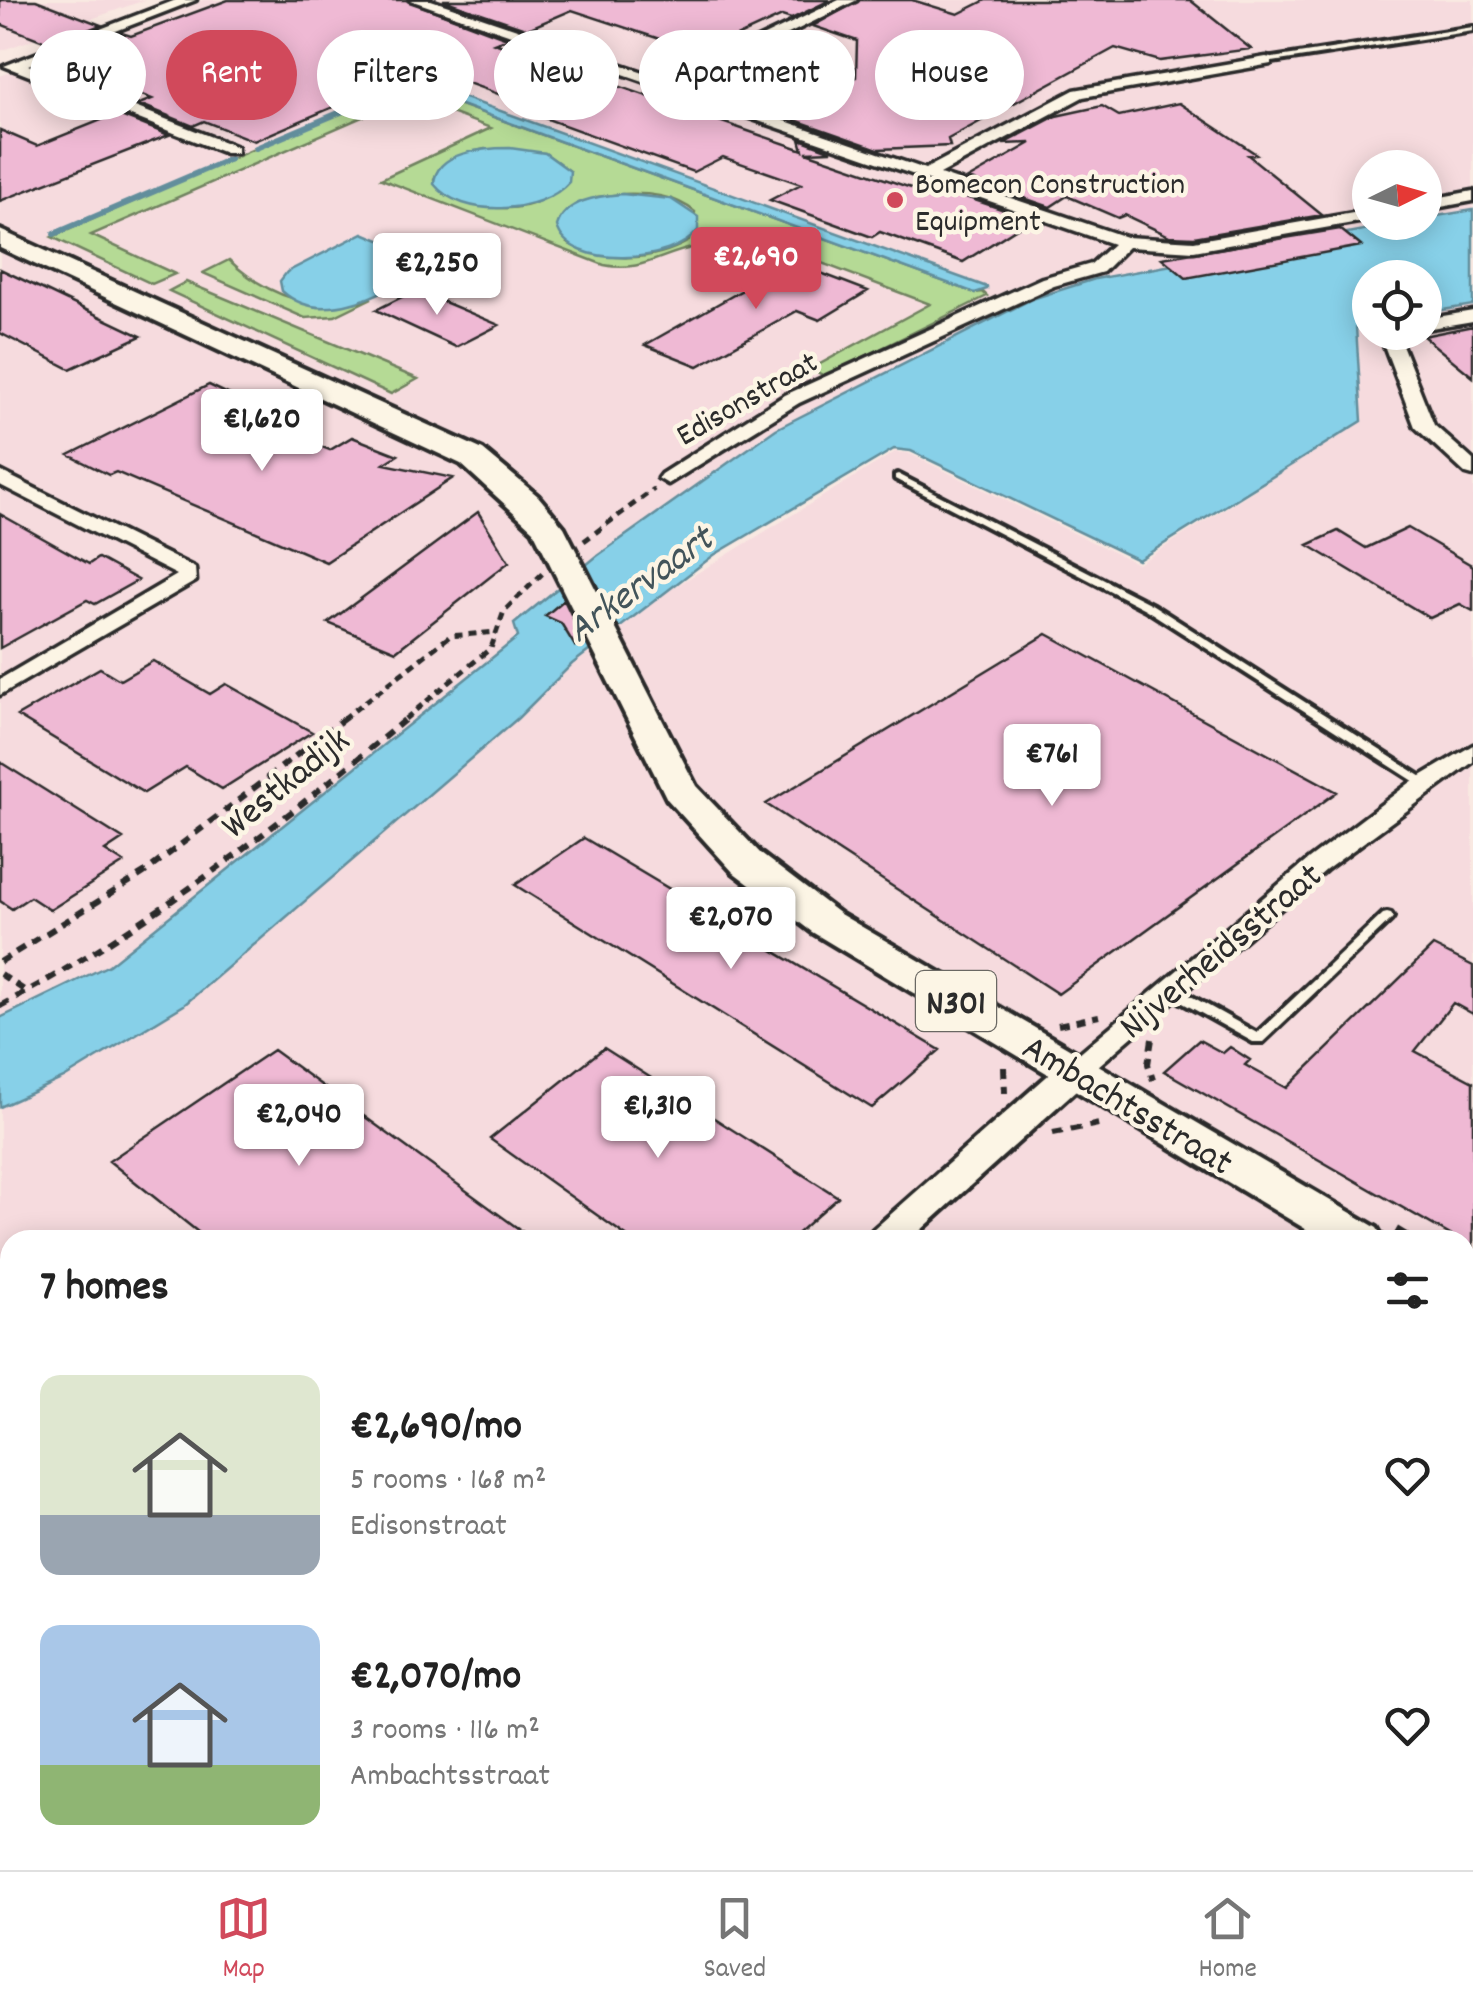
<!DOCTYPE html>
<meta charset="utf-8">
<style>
body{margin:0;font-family:Dekko,sans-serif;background:#f2f2f2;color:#222;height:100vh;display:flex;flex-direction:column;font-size:38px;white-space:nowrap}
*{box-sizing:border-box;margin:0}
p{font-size:32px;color:#767676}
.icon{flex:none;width:55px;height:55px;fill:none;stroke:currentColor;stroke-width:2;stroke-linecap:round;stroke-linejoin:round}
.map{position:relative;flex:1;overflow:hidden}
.side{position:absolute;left:0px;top:1230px;width:1475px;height:640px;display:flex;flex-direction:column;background:#fff;border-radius:30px 30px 0 0;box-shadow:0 5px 25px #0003}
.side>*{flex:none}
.banner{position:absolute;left:30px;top:30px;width:1415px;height:90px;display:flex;gap:20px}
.needle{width:65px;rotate:85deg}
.controls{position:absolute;left:1352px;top:150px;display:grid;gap:20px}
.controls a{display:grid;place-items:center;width:90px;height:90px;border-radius:50%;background:#fff;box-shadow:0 5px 25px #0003;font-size:50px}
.price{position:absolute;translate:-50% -85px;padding:0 22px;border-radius:10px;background:#fff;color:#222;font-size:32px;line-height:65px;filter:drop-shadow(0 2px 5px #0008)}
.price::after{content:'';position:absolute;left:50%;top:60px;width:30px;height:22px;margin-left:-15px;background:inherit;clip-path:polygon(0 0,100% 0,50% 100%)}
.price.active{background:#d1495b;color:#fff}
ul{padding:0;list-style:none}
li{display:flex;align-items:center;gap:30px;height:250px;padding:0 40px}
li span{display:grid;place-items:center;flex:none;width:280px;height:200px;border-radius:20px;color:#555}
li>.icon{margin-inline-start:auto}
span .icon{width:120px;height:120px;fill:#fffc;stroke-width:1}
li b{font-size:42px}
h2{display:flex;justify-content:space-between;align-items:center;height:120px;padding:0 40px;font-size:42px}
.pill{padding:0 35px;border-radius:45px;background:#fff;box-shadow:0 5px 25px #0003;font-size:35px;line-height:90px}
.pill.active{background:#d1495b;color:#fff}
.tab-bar{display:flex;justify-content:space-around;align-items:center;height:140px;border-top:2px solid #e0e0e0;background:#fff;font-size:28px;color:#767676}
.tab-bar a{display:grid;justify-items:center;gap:5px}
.tab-bar .active{color:#d1495b}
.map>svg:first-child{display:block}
</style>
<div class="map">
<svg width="1473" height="1870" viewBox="0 0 1473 1870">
<rect width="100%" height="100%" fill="#f9e9e2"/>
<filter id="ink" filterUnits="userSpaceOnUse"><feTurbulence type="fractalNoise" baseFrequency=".01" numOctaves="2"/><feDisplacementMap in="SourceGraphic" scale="20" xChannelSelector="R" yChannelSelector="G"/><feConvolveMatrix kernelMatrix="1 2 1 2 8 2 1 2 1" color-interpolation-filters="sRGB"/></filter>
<g filter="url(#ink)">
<path fill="#f6dbde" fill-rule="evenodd" d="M0 0H145L0 51Z
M203 0H1473V230L1040 311 624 618 895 452 908 453 1138 564 1362 421 1356 327 1370 323V332H1425V313L1473 305V1870H0V1090L527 702 597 642 535 643 137 961 0 1020V76ZM1370 168H1425V222H1370ZM10 1240H1465V1860H10Z"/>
<path fill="#b5da95" stroke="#708260" stroke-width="2.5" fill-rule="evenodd" d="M403 84 975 293 983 292 987 296 825 376 811 369 930 304 814 260 797 269C765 258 731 242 696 247 662 253 641 273 604 265L381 179 491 128 408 97 91 235 175 274 152 284 52 237ZM485 149 545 153 570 171C561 179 551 194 541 200 516 215 468 207 444 194L434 179C442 158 465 153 485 149ZM622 194C648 193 675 195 695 212L689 241C653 262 604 263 567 243L597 197Z
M229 260C268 297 320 315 372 298L335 316 305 318 203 273Z
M186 282 418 379 391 394 169 291Z"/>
<path fill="#87d0e8" stroke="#628e9c" stroke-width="2.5" d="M216 8 987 287V289L975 293 204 11Z
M510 148 545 153 570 171 569 182C542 214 461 219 434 184 435 151 485 148 510 148Z
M622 194 671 199 698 217V230C675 263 569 271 557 226 565 200 598 196 622 194Z
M1473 210V305L1425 313V278H1370V323L1356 327 1362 421 1138 560 911 451 894 449 714 555 572 664 518 718 184 1005 64 1078 0 1107V1018L109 965 518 637 514 624 597 556 776 429 1032 299 1095 279 1402 223 1425 222V218Z
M363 233 434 263C393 286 327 332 282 291L280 281 287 272Z"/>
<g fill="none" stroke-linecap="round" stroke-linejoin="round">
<path stroke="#628e9c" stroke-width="6" d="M256 148 393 90
M54 234 230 159"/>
</g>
<path fill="#efb9d4" stroke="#2b2b2b" stroke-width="2.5" d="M0 0H36L101 25 51 44 0 24Z
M228 0H406L507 38 494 43 803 150 800 139 832 151 806 152 937 197 948 191 1031 219 963 262 880 232 872 237 770 200 801 184 723 157 693 172 525 111 534 107 457 79 442 86 410 74 254 141 204 121 193 126 139 104 152 99 89 74 102 69 71 52 122 33 131 36Z
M443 0H830L791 19 782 16 702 53 572 10 528 29Z
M860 0H912L958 14 986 0H1190L1251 49 1160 61 1115 48 948 139 950 146 878 149 795 120 792 109 856 77 857 41 813 26Z
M1179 103 1256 154 1248 155 1322 215 1194 237 1169 236 1125 215 1118 218 1067 196 1050 207 968 179 1031 143 1003 144 1056 116 1102 106 1119 116Z
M116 114 169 135 0 201V130L37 146Z
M1340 229 1361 246 1186 278 1162 258Z
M792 262 868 291 820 320 797 311 698 366 645 345Z
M0 269 141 336 70 369 0 333Z
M416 290 499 325 456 347 376 310Z
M1473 326V377L1423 336Z
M209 385 249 404 234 412 330 450 352 437 398 455 384 464 453 478 326 562 116 472 109 475 69 455Z
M478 512 509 562 396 651 328 623Z
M0 514 89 564 98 558 138 580 95 604 87 600 0 648Z
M1408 528 1473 566V611L1460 604 1430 618 1308 545 1338 531 1366 548Z
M564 600 583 639 575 646 561 623 545 616Z
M1047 634 1337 792 1058 994 766 804Z
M153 661 210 694 226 684 312 732 222 789 186 767 144 793 17 716 100 668 120 680Z
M0 762 123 839 105 851 124 863 50 910 30 897 12 909 0 901Z
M584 838 940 1050 872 1108 515 885Z
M1433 946 1473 966V1014L1453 1003 1415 1051 1473 1082V1248L1164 1071 1199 1040 1223 1053 1230 1047 1250 1060 1245 1065 1287 1088Z
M604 1048 838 1197 790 1240H632L490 1139Z
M273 1050 534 1240H208L109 1161Z"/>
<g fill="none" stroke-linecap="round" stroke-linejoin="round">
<g stroke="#2b2b2b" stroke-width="8">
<path id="service" d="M1473 27V31L1266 63 1262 61 1266 59Z
M898 474 1153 605 1430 782 1424 786 1420 785 1145 609 895 479V475Z
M1387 913 1391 914 1393 917 1391 920 1263 1042H1253L1163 992 1162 989 1163 986H1173L1257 1033 1383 914Z"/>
</g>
<g stroke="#2b2b2b" stroke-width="7">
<path id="minor" d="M176 0H196L28 65 237 147V153H225L4 66Z
M410 0H431L670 81 839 0H857L683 86 925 169 1074 90 1266 57 1271 58V64L1083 97 940 174 1126 237 1194 241 1370 210V220L1194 251 1128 247 1103 272 1054 286 799 403 668 484 658 478 661 474 785 395 1042 278 1091 264 1113 244Z
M1473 191V201L1425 210V200Z
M1473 311V321L1425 329V319Z
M1379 332H1397L1434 425 1473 460V476L1466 474 1415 427Z
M0 471 195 568 196 581 0 695V679L177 575 0 485Z
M1473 745V762L1326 870 1083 1079H1065L1061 1072 1065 1065 1309 859 1411 782Z"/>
</g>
<g stroke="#2b2b2b" stroke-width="8">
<path id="tertiary" d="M1074 1060 1086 1063 1091 1072 1086 1081 910 1240H867L873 1230 1062 1063Z
M168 1860H222L218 1870H164Z"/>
</g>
<g stroke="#2b2b2b" stroke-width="8">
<path id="primary" d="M0 230 483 450 538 496 564 527 696 786 761 854 840 914 1377 1228 1384 1240H1324L812 932 733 872 667 799 533 530 461 464 0 248Z
M1465 1283 1473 1285V1324L1465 1322Z"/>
</g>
<path stroke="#2b2b2b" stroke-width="5" stroke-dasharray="8 6" stroke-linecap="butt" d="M584 541 654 489
M343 719 450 636 496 632
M405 719 491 648 504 611 543 573"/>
<path stroke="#2b2b2b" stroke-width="6" stroke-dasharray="10 8" stroke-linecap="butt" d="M0 962 144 873 346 717
M0 974 27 992
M0 1006C149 927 279 825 408 717
M1058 1025 1099 1016
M1152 1039 1148 1064 1153 1080
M1004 1067 1005 1093
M1053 1133 1099 1124"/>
<path stroke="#2b2b2b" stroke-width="8" stroke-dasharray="12 10" stroke-linecap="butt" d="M1396 1230 1413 1240"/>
<use href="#service" fill="#fcf5e5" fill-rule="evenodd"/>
<use href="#minor" fill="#fcf5e5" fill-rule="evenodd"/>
<use href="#tertiary" fill="#fcf5e5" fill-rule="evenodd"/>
<use href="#primary" fill="#fcf5e5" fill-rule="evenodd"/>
</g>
</g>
<circle fill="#d1495b" stroke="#fcf5e5" stroke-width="4" cx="895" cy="200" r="10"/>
<g text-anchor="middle" stroke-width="9" stroke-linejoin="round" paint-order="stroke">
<g font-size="32" fill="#2b2b2b" stroke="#fcf5e5" text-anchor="start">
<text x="915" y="193">Bomecon Construction<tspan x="915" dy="37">Equipment</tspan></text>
</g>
<g font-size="32" fill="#2b2b2b" stroke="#fcf5e5">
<text transform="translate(746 397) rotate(-30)" y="11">Edisonstraat</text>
</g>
<rect fill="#fcf5e5" stroke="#6a6863" stroke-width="2.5" x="916" y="971" width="80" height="60" rx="8"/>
<g font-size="35" font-weight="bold" fill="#2b2b2b">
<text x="956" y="1013">N301</text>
</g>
<g font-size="38" fill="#2b2b2b" stroke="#fcf5e5">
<text transform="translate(284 781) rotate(-39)" y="13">Westkadijk</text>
<text transform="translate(1219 949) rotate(-40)" y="13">Nijverheidsstraat</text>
<text transform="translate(1129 1103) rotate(31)" y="13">Ambachtsstraat</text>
</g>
<g font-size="40" font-style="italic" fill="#42545a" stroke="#fcf5e5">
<text transform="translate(638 582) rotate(-36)" y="14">Arkervaart</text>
</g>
</g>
</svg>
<div class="controls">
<a><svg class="needle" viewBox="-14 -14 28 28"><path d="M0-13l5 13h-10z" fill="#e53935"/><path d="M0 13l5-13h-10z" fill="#767676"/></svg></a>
<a><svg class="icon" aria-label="locate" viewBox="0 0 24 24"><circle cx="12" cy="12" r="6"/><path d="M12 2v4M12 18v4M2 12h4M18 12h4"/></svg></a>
</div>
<b class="price active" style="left:756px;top:312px">€2,690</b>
<b class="price" style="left:437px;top:318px">€2,250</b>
<b class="price" style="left:262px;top:474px">€1,620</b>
<b class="price" style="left:1052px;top:809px">€761</b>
<b class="price" style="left:731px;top:972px">€2,070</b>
<b class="price" style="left:658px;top:1161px">€1,310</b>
<b class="price" style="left:299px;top:1169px">€2,040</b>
<div class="banner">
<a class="pill">Buy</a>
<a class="pill active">Rent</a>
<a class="pill">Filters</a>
<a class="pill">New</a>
<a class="pill">Apartment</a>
<a class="pill">House</a>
</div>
<section class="side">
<h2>7 homes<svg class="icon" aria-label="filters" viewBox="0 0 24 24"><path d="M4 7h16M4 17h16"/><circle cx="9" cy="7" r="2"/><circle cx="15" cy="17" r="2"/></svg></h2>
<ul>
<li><span style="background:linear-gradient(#dfe7d0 70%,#9aa5b1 0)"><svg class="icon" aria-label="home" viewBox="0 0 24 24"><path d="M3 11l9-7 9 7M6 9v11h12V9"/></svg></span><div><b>€2,690/mo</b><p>5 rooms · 168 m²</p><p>Edisonstraat</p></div><svg class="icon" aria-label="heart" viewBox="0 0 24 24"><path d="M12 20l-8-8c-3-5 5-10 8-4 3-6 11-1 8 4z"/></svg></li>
<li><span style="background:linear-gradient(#a9c7e8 70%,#8fb573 0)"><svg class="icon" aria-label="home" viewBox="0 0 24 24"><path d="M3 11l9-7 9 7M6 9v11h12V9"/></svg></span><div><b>€2,070/mo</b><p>3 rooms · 116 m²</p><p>Ambachtsstraat</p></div><svg class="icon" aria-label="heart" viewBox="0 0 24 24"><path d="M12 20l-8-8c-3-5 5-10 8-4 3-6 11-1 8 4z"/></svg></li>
</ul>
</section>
</div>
<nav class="tab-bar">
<a class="active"><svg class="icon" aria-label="map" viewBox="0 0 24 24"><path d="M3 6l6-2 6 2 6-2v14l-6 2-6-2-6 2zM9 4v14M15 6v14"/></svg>Map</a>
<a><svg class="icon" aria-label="saved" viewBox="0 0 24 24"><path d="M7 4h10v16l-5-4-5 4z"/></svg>Saved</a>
<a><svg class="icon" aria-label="home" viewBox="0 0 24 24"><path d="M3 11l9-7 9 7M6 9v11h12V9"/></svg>Home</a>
</nav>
